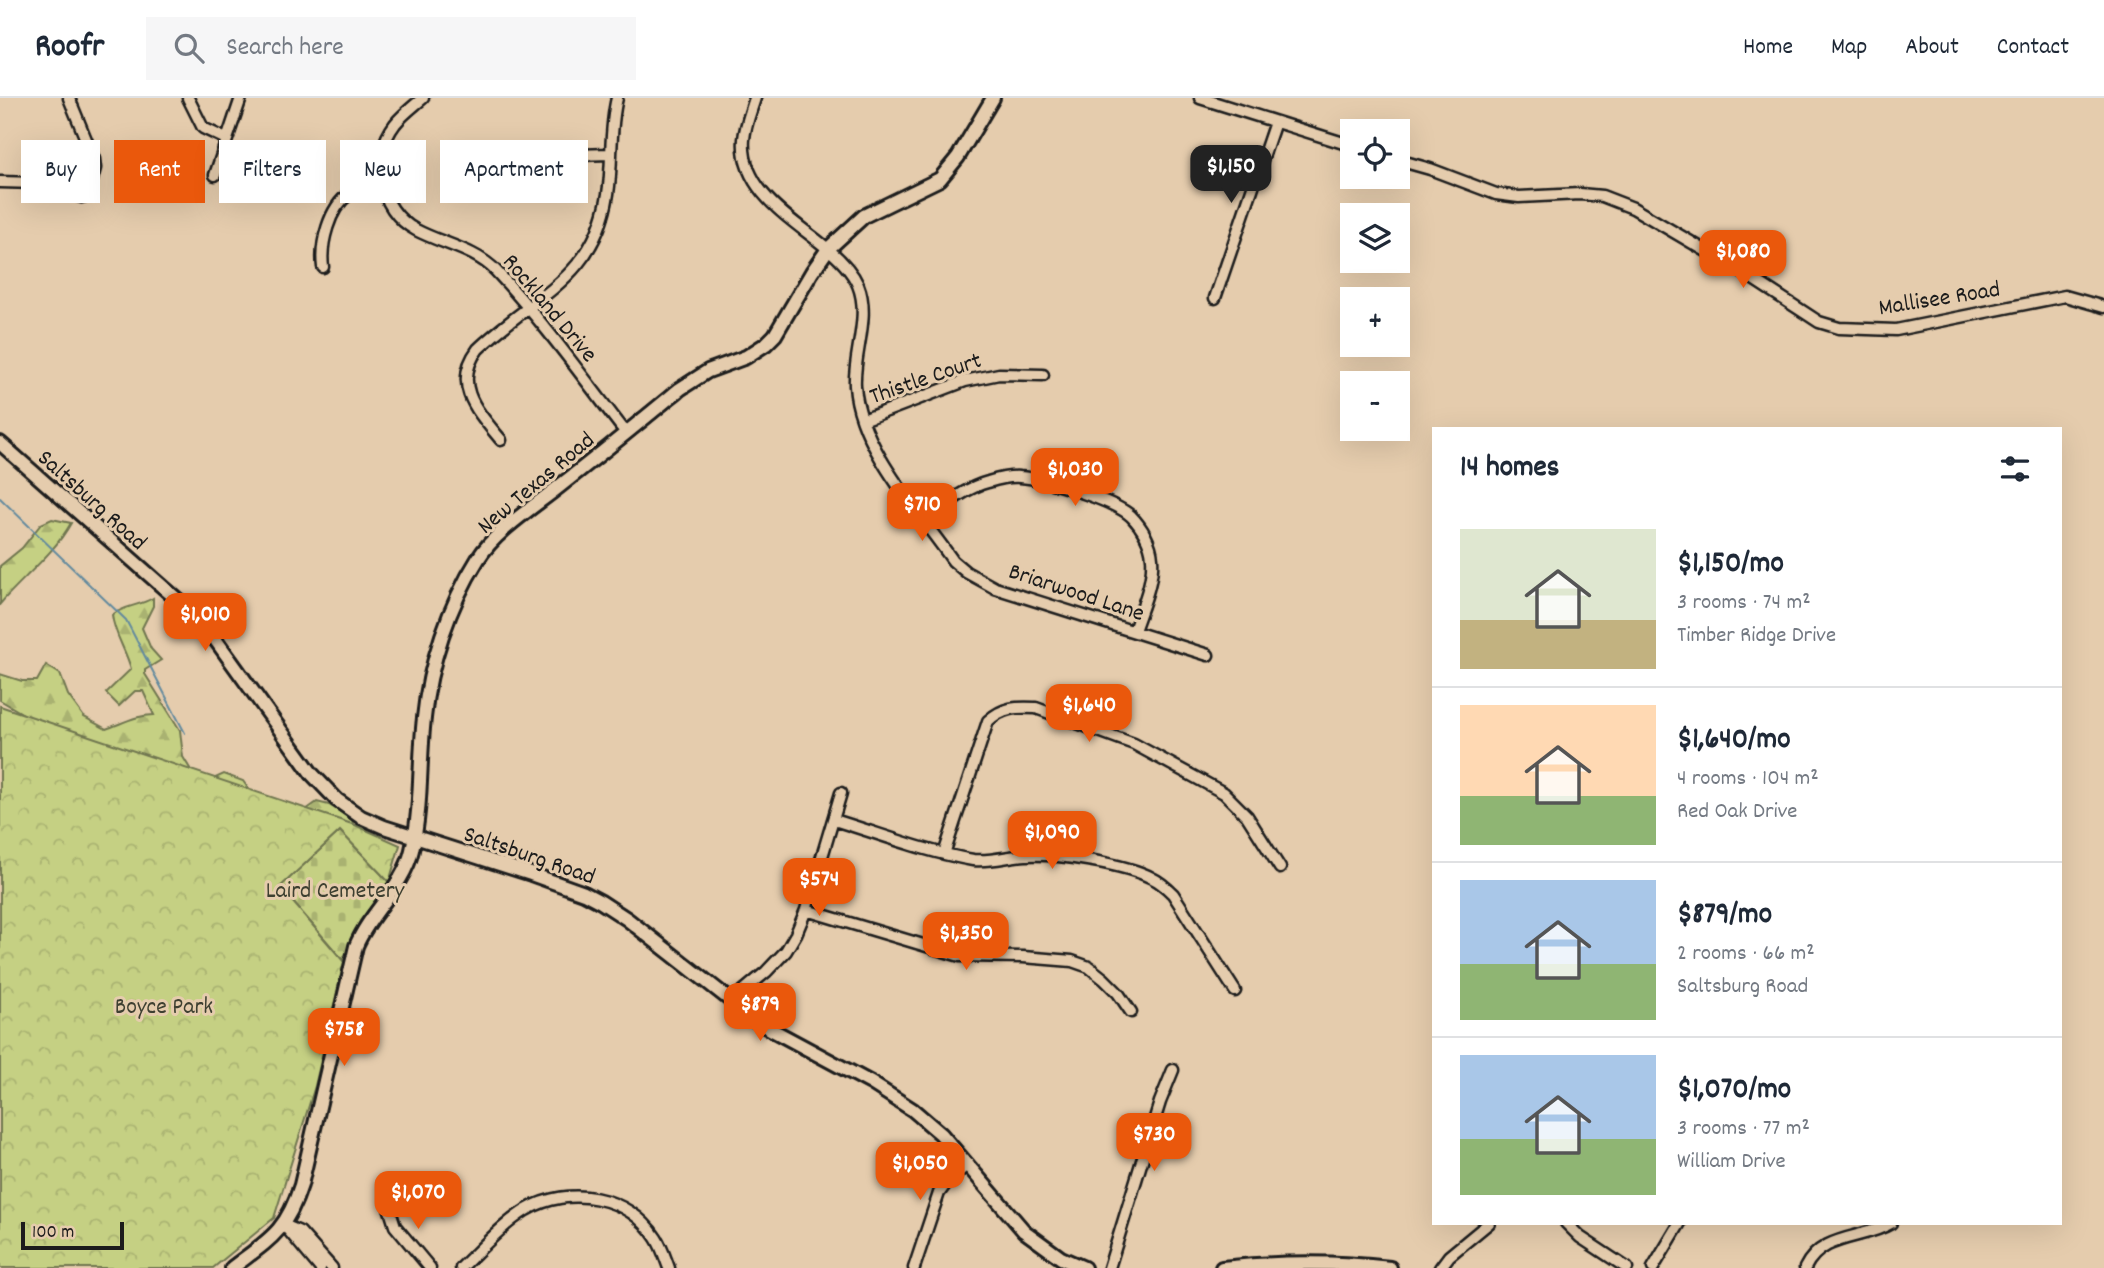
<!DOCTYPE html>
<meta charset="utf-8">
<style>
body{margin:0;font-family:Dekko,sans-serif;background:#f6f6f7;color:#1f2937;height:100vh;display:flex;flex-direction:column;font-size:26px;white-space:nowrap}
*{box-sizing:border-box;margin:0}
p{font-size:23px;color:#747a83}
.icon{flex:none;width:38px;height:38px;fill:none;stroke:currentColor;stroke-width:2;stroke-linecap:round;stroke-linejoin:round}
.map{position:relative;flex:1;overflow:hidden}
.side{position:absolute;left:1432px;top:329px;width:630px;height:798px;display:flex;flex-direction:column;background:#fff;border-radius:0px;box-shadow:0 7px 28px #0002}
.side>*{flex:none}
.hud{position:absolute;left:21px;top:42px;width:665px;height:63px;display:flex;gap:14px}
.fabs{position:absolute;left:1340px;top:21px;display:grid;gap:14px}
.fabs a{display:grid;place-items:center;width:70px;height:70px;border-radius:0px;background:#fff;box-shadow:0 7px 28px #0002;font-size:35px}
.scale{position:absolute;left:21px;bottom:18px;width:103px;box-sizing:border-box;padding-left:7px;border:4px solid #1c1c1c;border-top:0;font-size:19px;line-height:24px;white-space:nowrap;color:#1c1c1c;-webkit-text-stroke:5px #e5ccad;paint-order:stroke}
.price{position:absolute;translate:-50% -60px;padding:0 16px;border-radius:14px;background:#ea580c;color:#fff;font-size:23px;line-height:46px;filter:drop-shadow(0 2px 4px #0008)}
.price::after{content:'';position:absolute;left:50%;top:42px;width:21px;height:16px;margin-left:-10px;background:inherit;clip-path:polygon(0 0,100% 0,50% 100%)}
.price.active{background:#222;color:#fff}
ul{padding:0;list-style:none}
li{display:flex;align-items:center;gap:21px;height:175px;padding:0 28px}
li+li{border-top:2px solid #e0e1e3}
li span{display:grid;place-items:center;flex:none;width:196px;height:140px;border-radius:0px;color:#555}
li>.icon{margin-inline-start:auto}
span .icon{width:84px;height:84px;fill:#fffc;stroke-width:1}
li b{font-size:30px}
h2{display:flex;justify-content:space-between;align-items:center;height:84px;padding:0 28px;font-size:30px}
.pill{padding:0 24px;border-radius:0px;background:#fff;box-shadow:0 7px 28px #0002;font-size:24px;line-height:63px}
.pill.active{background:#ea580c;color:#fff}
header{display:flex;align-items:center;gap:42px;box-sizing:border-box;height:98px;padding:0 35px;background:#fff;border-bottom:2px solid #e0e1e3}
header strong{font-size:33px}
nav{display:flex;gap:38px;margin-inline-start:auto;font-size:24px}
.search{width:490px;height:63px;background:#f6f6f7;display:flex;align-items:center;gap:18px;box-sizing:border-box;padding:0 24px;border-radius:0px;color:#747a83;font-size:26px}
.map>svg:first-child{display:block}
</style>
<header>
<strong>Roofr</strong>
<div class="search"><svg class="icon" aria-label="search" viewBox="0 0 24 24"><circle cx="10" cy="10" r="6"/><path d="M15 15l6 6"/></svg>Search here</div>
<nav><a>Home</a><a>Map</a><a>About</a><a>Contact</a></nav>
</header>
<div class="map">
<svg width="2104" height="1170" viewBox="0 0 2104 1170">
<defs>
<pattern id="forest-firs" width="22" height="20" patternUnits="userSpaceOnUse" patternTransform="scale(1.75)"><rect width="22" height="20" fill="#c5d083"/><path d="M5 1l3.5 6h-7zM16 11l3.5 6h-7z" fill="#a9b271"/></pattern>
<pattern id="cemetery-stones" width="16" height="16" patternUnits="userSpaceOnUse" patternTransform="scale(1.75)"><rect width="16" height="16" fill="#c5d083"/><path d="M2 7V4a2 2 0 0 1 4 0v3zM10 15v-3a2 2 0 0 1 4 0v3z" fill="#a9b271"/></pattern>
<pattern id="park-crowns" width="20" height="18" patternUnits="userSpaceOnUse" patternTransform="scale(1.75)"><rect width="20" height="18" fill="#c5d083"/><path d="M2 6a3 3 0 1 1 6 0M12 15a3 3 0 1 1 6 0" fill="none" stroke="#a9b271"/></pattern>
</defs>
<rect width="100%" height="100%" fill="#e5ccad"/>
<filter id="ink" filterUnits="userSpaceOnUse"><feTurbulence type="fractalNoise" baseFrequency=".0143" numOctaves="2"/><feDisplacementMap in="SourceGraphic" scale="14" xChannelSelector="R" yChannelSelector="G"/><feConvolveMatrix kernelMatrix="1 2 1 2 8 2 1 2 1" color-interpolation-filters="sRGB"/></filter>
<g filter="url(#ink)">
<path fill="url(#forest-firs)" stroke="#707650" stroke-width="2" d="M52 421 71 425C53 457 24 478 0 506V468L22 450 41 426Z
M153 500V508L142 530 151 551 161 562 145 572V576L180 632 183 659 200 687 224 676 243 683 255 700 296 719 317 704 329 707 352 721 355 740 346 754 281 788 337 856 338 869 62 639 0 602V576L22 583H37L46 567 60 576 68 597 84 619 106 631C123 625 136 617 154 617L143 593H135L119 608 106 595 131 571C126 552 114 536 112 517 126 507 139 508 153 500Z"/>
<path fill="url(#cemetery-stones)" stroke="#707650" stroke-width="2" d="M340 733 389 784 360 823 343 862 280 789Z"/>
<path fill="url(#park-crowns)" stroke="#707650" stroke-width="2" d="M0 608 355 727 400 747 389 784 340 733 280 789 344 864 315 988 274 1120 213 1170H0Z"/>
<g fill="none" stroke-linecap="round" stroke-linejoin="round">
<path stroke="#638a9e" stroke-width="2" d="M0 400 126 522 185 635"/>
<g stroke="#1c1c1c" stroke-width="15">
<path id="minor" d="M188 0 203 30 226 41
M423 0C414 8 403 16 395 26 370 59 377 111 416 132 442 146 475 151 496 173 543 223 584 281 626 335
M755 0C751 13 745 28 744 41 740 91 790 120 823 147 837 158 851 171 858 187 871 219 853 255 855 288 859 349 919 414 953 463L966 474 995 490 1208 557
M1200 0 1353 48
M511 59 610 56
M1398 62 1430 71 1496 96 1519 99 1580 96 1602 98 1633 110 1747 177 1819 224 1839 230 1896 232 2065 198 2104 209
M215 77 241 0
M0 84 36 85 82 99 88 97 95 70 94 61 69 0
M323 169C320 146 329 110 349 96 358 90 370 87 381 85
M1215 200 1275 24
M863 322 965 283 999 276 1043 277
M501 342C478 314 451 287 478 251 533 198 595 181 608 96 613 64 609 32 617 0
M924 422C944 408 965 390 988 384 998 381 1010 378 1020 379 1043 380 1115 403 1131 418 1142 429 1151 445 1152 460 1154 484 1141 511 1134 533
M834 722C880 736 926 754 973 762 991 764 1008 758 1026 757 1056 755 1126 766 1152 780 1161 784 1167 790 1173 796L1235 893
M944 756 988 623C1003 609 1016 609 1036 610L1134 646 1224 695 1247 718 1280 770
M806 812 960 858 1023 859 1072 863 1089 869 1104 881 1118 895 1131 914
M730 904 766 874 786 853 796 836 806 812 841 695
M388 1106 395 1128 430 1170
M1566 1125 1580 1139 1627 1170
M284 1127 300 1134 332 1170
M284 1127 320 1170
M461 1170C481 1151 502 1127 526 1112 569 1087 628 1097 656 1140 662 1149 665 1160 669 1170
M914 1170 939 1095 947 1084 968 1066
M1109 1170 1160 1004 1173 972
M1440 1170 1449 1158 1489 1125
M1653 1170 1680 1125
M1805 1170C1822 1135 1863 1142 1891 1125"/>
</g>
<g stroke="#1c1c1c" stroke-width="18">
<path id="major" d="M0 345 189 512 210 534 312 676 337 702 361 719 384 729 531 776 584 795 601 804 627 821 761 926 871 985 913 1012 941 1036 1024 1133 1061 1160 1084 1170
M232 1170C270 1141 286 1134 301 1087L356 848C370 814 404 788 412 752 422 709 419 664 424 620 429 567 449 507 478 461 495 433 535 408 561 387 601 356 641 323 680 291L708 273 746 259 766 246 775 237 812 174 828 151 864 118 940 81 958 59 993 0
M1222 1170C1279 1164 1333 1163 1390 1170"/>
</g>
<use href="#minor" stroke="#e5ccad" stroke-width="10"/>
<use href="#major" stroke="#e5ccad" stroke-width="12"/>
</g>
</g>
<g text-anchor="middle" stroke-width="6" stroke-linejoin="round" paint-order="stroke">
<g font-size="24" fill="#1c1c1c" stroke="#e5ccad">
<text transform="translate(1939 199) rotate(-9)" y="8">Mallisee Road</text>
<text transform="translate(551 209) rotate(50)" y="8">Rockland Drive</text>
<text transform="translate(925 279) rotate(-19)" y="8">Thistle Court</text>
<text transform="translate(535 384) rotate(-40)" y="8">New Texas Road</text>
<text transform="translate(93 401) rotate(42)" y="8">Saltsburg Road</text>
<text transform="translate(1077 493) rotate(18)" y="8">Briarwood Lane</text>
<text transform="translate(530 756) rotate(19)" y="8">Saltsburg Road</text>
</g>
<g font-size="24" fill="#3e4031" stroke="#e5ccad">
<text x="335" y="799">Laird Cemetery</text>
<text x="164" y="915">Boyce Park</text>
</g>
</g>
</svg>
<div class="fabs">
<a><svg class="icon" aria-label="locate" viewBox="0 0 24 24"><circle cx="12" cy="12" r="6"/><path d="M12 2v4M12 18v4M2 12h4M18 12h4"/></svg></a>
<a><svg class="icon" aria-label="layers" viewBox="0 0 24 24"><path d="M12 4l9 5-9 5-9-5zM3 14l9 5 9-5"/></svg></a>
<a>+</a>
<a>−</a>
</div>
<div class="scale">100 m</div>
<b class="price active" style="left:1231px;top:107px">$1,150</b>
<b class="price" style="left:1743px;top:192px">$1,080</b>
<b class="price" style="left:1075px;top:410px">$1,030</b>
<b class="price" style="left:922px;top:445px">$710</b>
<b class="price" style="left:205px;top:555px">$1,010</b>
<b class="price" style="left:1089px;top:646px">$1,640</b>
<b class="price" style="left:1052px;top:773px">$1,090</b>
<b class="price" style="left:819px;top:820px">$574</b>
<b class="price" style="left:966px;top:874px">$1,350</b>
<b class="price" style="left:760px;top:945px">$879</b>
<b class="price" style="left:344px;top:970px">$758</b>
<b class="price" style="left:1154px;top:1075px">$730</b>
<b class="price" style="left:920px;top:1104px">$1,050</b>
<b class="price" style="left:418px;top:1133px">$1,070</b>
<div class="hud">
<a class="pill">Buy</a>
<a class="pill active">Rent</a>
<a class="pill">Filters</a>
<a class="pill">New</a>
<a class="pill">Apartment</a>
</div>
<section class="side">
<h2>14 homes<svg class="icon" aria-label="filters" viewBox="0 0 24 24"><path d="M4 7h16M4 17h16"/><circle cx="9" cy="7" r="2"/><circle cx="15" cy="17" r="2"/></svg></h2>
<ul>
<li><span style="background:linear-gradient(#dfe7d0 65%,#c2b280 0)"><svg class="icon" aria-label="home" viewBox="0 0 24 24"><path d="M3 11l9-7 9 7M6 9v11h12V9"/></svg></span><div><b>$1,150/mo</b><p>3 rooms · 74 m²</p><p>Timber Ridge Drive</p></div></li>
<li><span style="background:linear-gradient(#ffd9b3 65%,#8fb573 0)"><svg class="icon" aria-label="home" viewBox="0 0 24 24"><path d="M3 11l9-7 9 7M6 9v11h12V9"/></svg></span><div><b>$1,640/mo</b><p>4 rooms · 104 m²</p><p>Red Oak Drive</p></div></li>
<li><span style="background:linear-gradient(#a9c7e8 60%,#8fb573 0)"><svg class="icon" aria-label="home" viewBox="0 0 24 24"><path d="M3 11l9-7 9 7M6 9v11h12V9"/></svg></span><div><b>$879/mo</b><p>2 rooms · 66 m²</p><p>Saltsburg Road</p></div></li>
<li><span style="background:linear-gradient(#a9c7e8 60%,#8fb573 0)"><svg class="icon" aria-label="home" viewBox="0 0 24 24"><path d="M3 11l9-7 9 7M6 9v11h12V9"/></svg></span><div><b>$1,070/mo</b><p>3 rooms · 77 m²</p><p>William Drive</p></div></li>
</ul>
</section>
</div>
